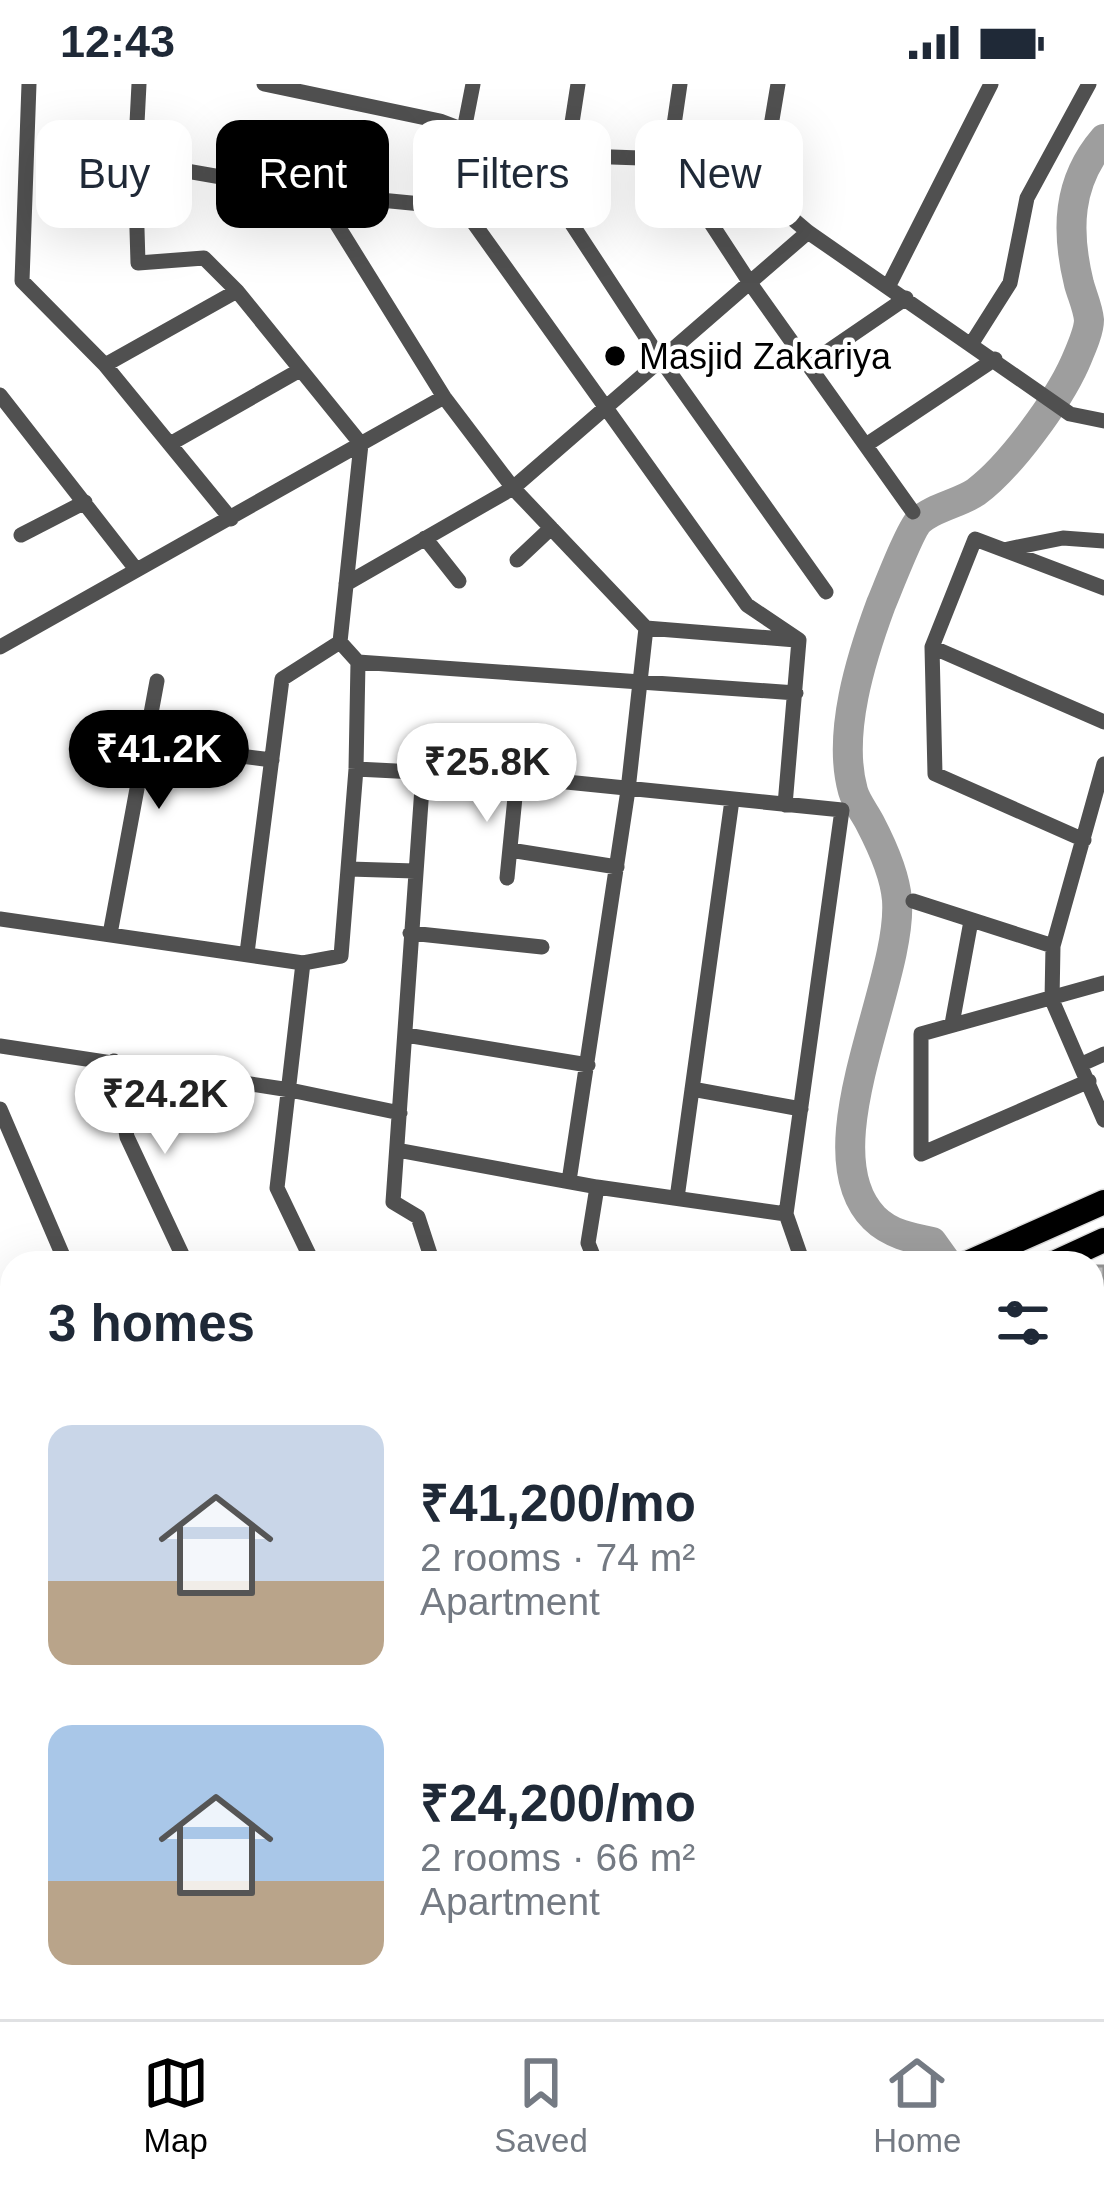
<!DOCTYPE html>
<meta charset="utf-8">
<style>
body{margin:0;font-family:Arial,sans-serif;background:#f2f2f3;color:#1f2937;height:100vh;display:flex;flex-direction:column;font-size:45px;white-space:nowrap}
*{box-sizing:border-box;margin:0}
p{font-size:39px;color:#747a83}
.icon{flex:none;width:66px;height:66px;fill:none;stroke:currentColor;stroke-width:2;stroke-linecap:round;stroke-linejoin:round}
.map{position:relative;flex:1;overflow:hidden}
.details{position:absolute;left:0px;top:1167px;width:1104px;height:768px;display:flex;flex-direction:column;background:#fff;border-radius:36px 36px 0 0;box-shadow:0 12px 48px #0002}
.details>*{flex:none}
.hud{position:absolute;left:36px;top:36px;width:1032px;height:108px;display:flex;gap:24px}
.price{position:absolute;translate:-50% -102px;padding:0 27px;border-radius:42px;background:#fff;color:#222;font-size:39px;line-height:78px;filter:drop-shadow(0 3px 6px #0008)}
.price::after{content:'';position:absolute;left:50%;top:72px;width:36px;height:27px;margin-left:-18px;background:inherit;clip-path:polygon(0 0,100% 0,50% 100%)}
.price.active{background:#000;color:#fff}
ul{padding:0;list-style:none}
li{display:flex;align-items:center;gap:36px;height:300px;padding:0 48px}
li span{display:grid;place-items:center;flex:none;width:336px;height:240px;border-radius:24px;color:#555}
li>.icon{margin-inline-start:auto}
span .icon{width:144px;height:144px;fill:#fffc;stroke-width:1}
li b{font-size:51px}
h2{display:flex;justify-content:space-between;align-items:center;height:144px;padding:0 48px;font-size:51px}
.pill{padding:0 42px;border-radius:24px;background:#fff;box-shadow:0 12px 48px #0002;font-size:42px;line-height:108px}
.pill.active{background:#000;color:#fff}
.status{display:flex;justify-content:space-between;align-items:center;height:84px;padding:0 60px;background:#fff;direction:ltr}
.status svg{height:33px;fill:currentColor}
.tab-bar{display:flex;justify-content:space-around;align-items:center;height:168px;border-top:3px solid #e0e1e3;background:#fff;font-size:33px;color:#747a83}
.tab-bar a{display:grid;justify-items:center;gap:6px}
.tab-bar .active{color:#000}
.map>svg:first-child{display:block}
</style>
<div class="status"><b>12:43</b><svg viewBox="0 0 49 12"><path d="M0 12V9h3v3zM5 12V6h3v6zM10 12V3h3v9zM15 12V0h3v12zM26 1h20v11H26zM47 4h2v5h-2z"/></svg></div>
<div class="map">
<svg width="1104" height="1935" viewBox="0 0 1104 1935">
<rect width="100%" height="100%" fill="#fff"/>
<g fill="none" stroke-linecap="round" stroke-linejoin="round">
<path stroke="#9e9e9e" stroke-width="30" d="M947 1179 932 1158C911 1154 890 1150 874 1134 807 1066 903 899 897 816 895 790 882 762 870 739 865 729 856 718 853 707 837 650 861 574 881 520 887 506 910 446 919 437 932 424 960 419 976 408 1010 383 1058 317 1075 279 1080 267 1089 248 1089 236 1088 224 1082 211 1079 200 1066 147 1067 98 1104 55
M1092 1565 1104 1574"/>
</g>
<path fill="#c0c0c0" stroke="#949494" stroke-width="3" d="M1092 1182H1104V1237H1092Z"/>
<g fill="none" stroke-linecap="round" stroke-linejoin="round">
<g stroke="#dbdbdb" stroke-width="27">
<path id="primary" d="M967 1179 1104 1118
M1054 1179 1104 1156
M0 1663 12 1657
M0 1698 12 1693"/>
</g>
<path stroke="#505050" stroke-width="15" d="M29 0 22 197 105 281 231 435
M139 0 135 78 138 179 204 174 237 207 361 360 340 558 282 595 247 869
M264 0 440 37 526 70 669 75 735 86 808 148 1070 330 1104 337
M680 0 669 75 750 199 913 428
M464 46 473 0
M526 70 661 276 826 508
M567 71 578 0
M135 78 318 110 463 124 747 521 799 556
M760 107 778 0
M318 110 444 313 513 404 646 544 628 706 569 1097
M888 203 991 0
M972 259 1010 199 1027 114 1089 0
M105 281 237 207
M808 281 906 214
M0 311 135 484
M170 360 300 286
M866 361 995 275
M21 451 85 418
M425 454 459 497
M1008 465 1063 454 1104 457
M517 476 551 444
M346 500 513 404 808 148
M646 544 796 556
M0 563 444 313
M932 563 1104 638
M358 578 796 609
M147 660 272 676
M1104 680 1053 862 1052 916 1104 1036
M356 685 517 693 842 726 786 1130 803 1179
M423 689 393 1118 418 1133 433 1179
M785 721 799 556
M1084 756 935 690 932 563 975 455 1104 504
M510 766 617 783
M349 785 415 787
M507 794 517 693
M913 817 1053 862
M0 835 303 879 277 1104 313 1179
M410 849 542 863
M110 850 157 597
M303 879 341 872 356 685 358 578 340 558
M952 940 971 837
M406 951 588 981
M0 962 290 1006 400 1029
M114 977 127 1053 186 1179
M1082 980 1104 970
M1089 997 921 1070V950L1104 899
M692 1005 801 1025
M0 1025 66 1179
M397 1066 597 1103 786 1130
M677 1114 732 716
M596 1179 588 1159 597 1103
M1092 1248 1104 1247
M0 1266 12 1268
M1092 1307H1104
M0 1390 12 1394
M1092 1424 1104 1423
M0 1548 12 1554
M1092 1656H1094
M0 1738 12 1817
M1092 1771 1104 1769
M1092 1882 1104 1880
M28 1923 30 1935
M283 1923 284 1935
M397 1923 399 1935
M757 1923 760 1935
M1023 1923 1025 1935
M158 1935 160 1923
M433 1935 456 1923
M903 1935 928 1923"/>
<use href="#primary" stroke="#000" stroke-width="24"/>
</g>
<circle fill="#000" stroke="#fff" stroke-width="4.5" cx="615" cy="272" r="12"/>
<g text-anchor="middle" stroke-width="9" stroke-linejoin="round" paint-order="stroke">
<g font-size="36" fill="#000" stroke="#fff" text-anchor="start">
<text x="639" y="285">Masjid Zakariya</text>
</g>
</g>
</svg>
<b class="price active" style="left:159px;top:728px">₹41.2K</b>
<b class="price" style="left:487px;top:741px">₹25.8K</b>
<b class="price" style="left:165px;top:1073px">₹24.2K</b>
<div class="hud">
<a class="pill">Buy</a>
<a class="pill active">Rent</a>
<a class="pill">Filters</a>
<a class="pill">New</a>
</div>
<section class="details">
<h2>3 homes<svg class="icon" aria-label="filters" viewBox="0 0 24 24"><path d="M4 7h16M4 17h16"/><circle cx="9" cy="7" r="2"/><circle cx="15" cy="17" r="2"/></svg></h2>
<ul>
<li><span style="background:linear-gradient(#c9d6e8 65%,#b9a48a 0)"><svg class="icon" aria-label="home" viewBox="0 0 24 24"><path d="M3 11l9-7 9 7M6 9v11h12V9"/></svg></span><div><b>₹41,200/mo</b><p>2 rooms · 74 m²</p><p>Apartment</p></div></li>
<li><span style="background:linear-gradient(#a9c7e8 65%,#b9a48a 0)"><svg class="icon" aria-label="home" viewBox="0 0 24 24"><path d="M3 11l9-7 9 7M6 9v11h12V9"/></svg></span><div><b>₹24,200/mo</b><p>2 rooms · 66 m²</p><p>Apartment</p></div></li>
</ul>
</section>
</div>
<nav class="tab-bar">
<a class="active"><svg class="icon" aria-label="map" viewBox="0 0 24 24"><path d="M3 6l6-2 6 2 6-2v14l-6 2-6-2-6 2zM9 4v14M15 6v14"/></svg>Map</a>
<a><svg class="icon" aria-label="saved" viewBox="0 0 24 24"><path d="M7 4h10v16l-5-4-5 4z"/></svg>Saved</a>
<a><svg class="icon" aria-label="home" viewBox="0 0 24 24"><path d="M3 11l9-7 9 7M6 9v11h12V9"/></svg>Home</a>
</nav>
